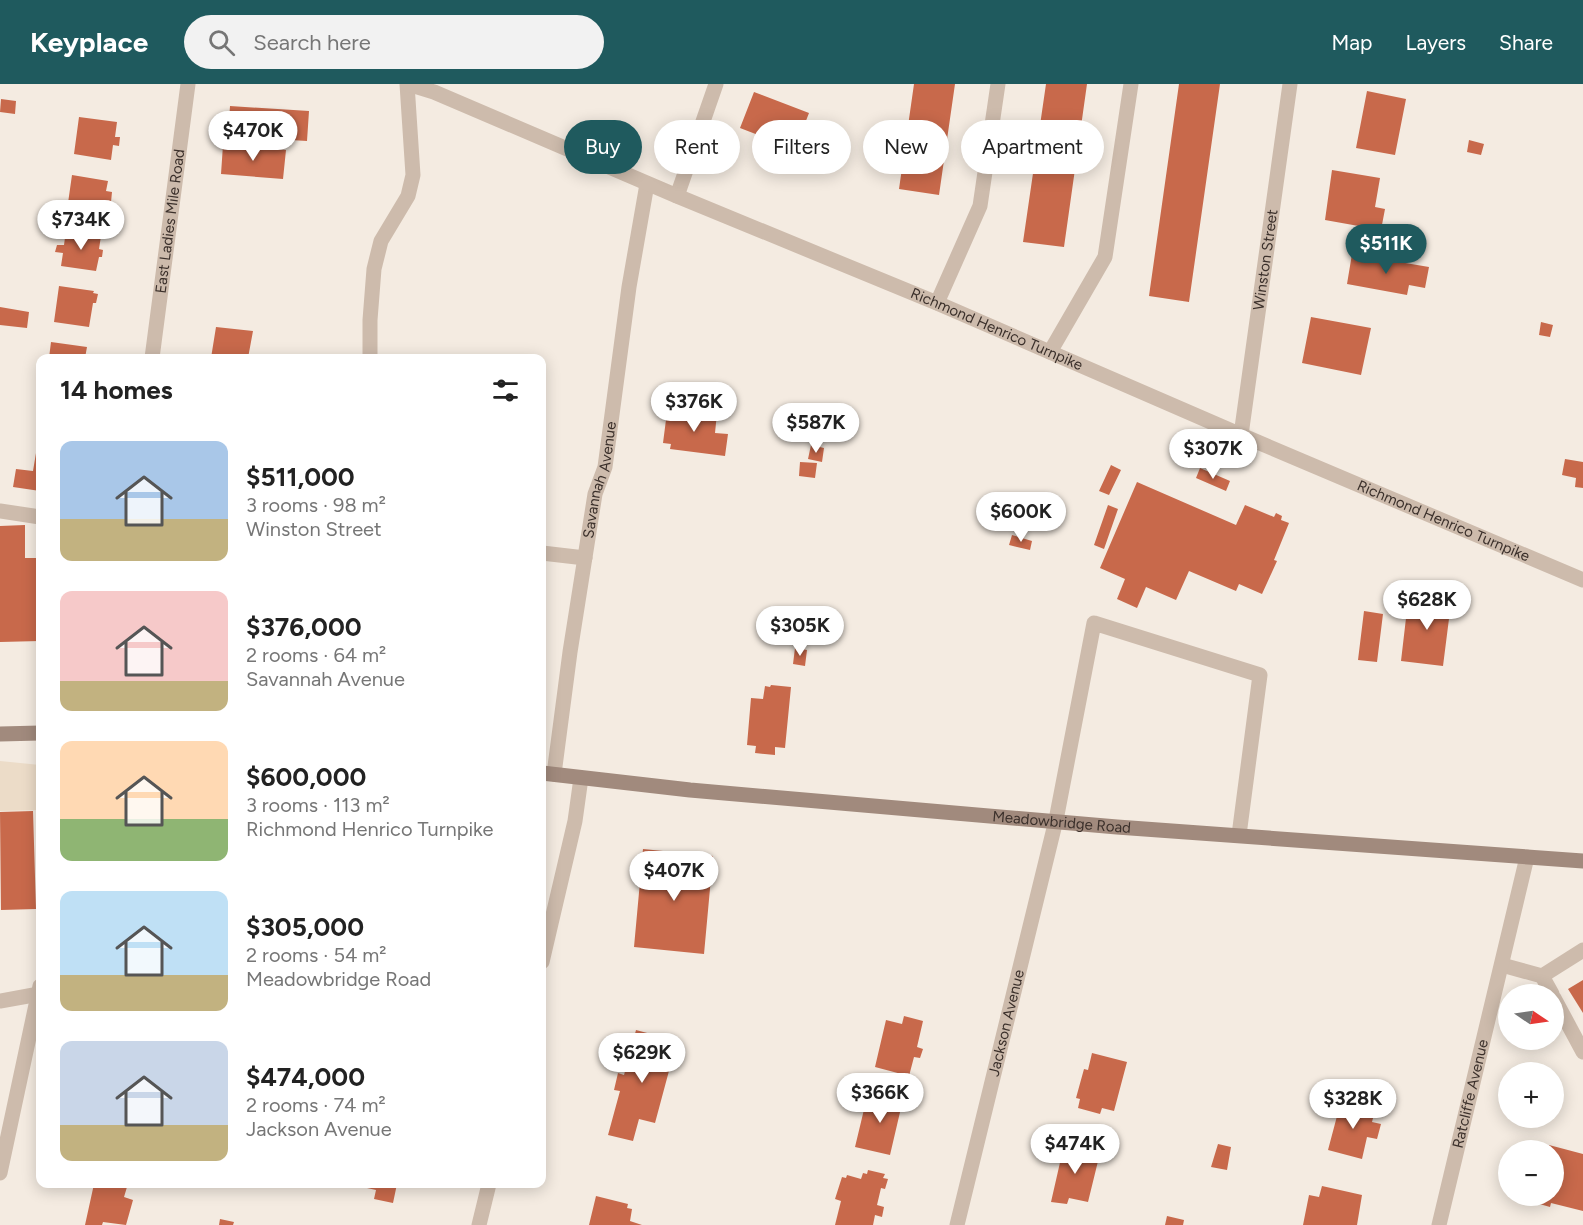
<!DOCTYPE html>
<meta charset="utf-8">
<style>
body{margin:0;font-family:Figtree,sans-serif;background:#f2f2f2;color:#222;height:100vh;display:flex;flex-direction:column;font-size:22px;white-space:nowrap}
*{box-sizing:border-box;margin:0}
p{font-size:20px;color:#767676}
.icon{flex:none;width:33px;height:33px;fill:none;stroke:currentColor;stroke-width:2;stroke-linecap:round;stroke-linejoin:round}
.map{position:relative;flex:1;overflow:hidden}
.sheet{position:absolute;left:36px;top:270px;width:510px;height:834px;display:flex;flex-direction:column;background:#fff;border-radius:12px;box-shadow:0 3px 15px #0003}
.sheet>*{flex:none}
.hud{position:absolute;left:564px;top:36px;width:570px;height:54px;display:flex;gap:12px}
.needle{width:39px;rotate:103deg}
.tools{position:absolute;left:1498px;top:900px;display:grid;gap:12px}
.tools a{display:grid;place-items:center;width:66px;height:66px;border-radius:50%;background:#fff;box-shadow:0 3px 15px #0003;font-size:30px}
.price{position:absolute;translate:-50% -51px;padding:0 14px;border-radius:21px;background:#fff;color:#222;font-size:20px;line-height:39px;filter:drop-shadow(0 2px 3px #0008)}
.price::after{content:'';position:absolute;left:50%;top:36px;width:18px;height:14px;margin-left:-9px;background:inherit;clip-path:polygon(0 0,100% 0,50% 100%)}
.price.active{background:#1f5a5e;color:#fff}
ul{padding:0;list-style:none}
li{display:flex;align-items:center;gap:18px;height:150px;padding:0 24px}
li span{display:grid;place-items:center;flex:none;width:168px;height:120px;border-radius:12px;color:#555}
li>.icon{margin-inline-start:auto}
span .icon{width:72px;height:72px;fill:#fffc;stroke-width:1}
li b{font-size:26px}
h2{display:flex;justify-content:space-between;align-items:center;height:72px;padding:0 24px;font-size:26px}
.chip{padding:0 21px;border-radius:27px;background:#fff;box-shadow:0 3px 15px #0003;font-size:21px;line-height:54px}
.chip.active{background:#1f5a5e;color:#fff}
header{display:flex;align-items:center;gap:36px;box-sizing:border-box;height:84px;padding:0 30px;background:#1f5a5e;color:#fff}
header strong{font-size:28px}
nav{display:flex;gap:33px;margin-inline-start:auto;font-size:21px}
.search{width:420px;height:54px;background:#f2f2f2;display:flex;align-items:center;gap:15px;box-sizing:border-box;padding:0 21px;border-radius:33px;color:#767676;font-size:22px}
.map>svg:first-child{display:block}
</style>
<header>
<strong>Keyplace</strong>
<div class="search"><svg class="icon" aria-label="search" viewBox="0 0 24 24"><circle cx="10" cy="10" r="6"/><path d="M15 15l6 6"/></svg>Search here</div>
<nav><a>Map</a><a>Layers</a><a>Share</a></nav>
</header>
<div class="map">
<svg width="1583" height="1141" viewBox="0 0 1583 1141">
<rect width="100%" height="100%" fill="#f4ebe1"/>
<path fill="#ecdcc8" d="M0 677 40 681V726L0 727Z"/>
<path fill="#c8694b" d="M914 0H955L939 111 899 105Z
M1046 0H1087L1064 163 1023 158Z
M1179 0H1220L1189 218 1149 212Z
M1367 7 1406 15 1395 71 1356 64Z
M754 8 809 29 795 65 740 44Z
M1 15 16 17 15 30 0 28Z
M230 22 309 27 307 57 228 52Z
M79 33 117 38 115 53H120L119 62 113 61 111 76 74 70Z
M1469 56 1484 60 1481 71 1467 68Z
M223 61 286 66 283 95 221 90Z
M1332 86 1380 94 1375 123 1385 125 1381 146 1325 136Z
M72 91 108 97 106 107 112 108 111 118H105L103 131 67 126Z
M66 146 101 152 99 165 103 166 102 173H99L96 187 61 182 63 169 55 168 57 161H64Z
M1352 170 1429 183 1425 204 1409 201 1407 211 1347 200Z
M59 202 94 207 93 209 98 210 96 219H93L89 243 54 238Z
M0 223 29 228 27 244 0 241Z
M1311 233 1371 244 1361 291 1302 279Z
M1541 238 1553 241 1550 253 1539 251Z
M216 243 253 247 248 274H211Z
M51 258 87 263 85 274H49Z
M676 324 717 329 715 349 728 350 725 372 670 365 671 360 663 359 667 328 676 330Z
M811 361 824 364 822 378 808 375Z
M36 369 40 370V407L13 403 16 385 33 387Z
M1565 375 1583 378V404L1575 403 1576 394 1562 391Z
M800 378 817 379 815 394 799 392Z
M1111 381 1121 386 1109 411 1099 407Z
M1200 384 1230 397 1226 407 1196 394Z
M1137 398 1236 441 1245 421 1274 433 1276 429 1282 432 1281 436 1289 439 1274 476 1277 477 1262 510 1239 500 1236 507 1189 487 1176 516 1146 503 1137 524 1117 515 1125 495 1100 484Z
M1108 421 1118 425 1104 465 1094 461Z
M25 441V474H40V557L0 558V442Z
M1012 451 1032 457 1030 466 1009 461Z
M1432 508 1452 511 1443 582 1401 577 1408 517 1430 520Z
M1364 527 1383 530 1377 578 1358 576Z
M795 564 807 566 805 582 793 580Z
M771 601 791 603 785 664 775 663V671L755 669 756 662 747 661 751 614 763 615 765 602 770 603Z
M33 727 36 825 1 826 0 728Z
M643 765 713 772 704 870 634 863Z
M1583 896V929L1568 905Z
M904 932 923 937 917 963 923 965 920 974 914 973 909 992 875 983 886 936 902 940Z
M636 946 677 957 655 1039 639 1035 633 1057 608 1051 620 1007 614 1006 618 989 624 991Z
M1092 969 1127 978 1114 1027 1102 1024 1100 1030 1078 1024 1080 1015 1076 1014 1084 985 1088 986Z
M887 1007 904 1011 890 1071 855 1063 867 1013 884 1018Z
M1341 1017 1375 1026 1372 1038 1381 1040 1377 1055 1367 1053 1362 1075 1328 1066Z
M1218 1060 1231 1063 1227 1086 1211 1083Z
M1064 1061 1100 1069 1088 1118 1069 1114 1067 1120 1051 1118Z
M1549 1061 1583 1070V1127L1551 1119 1550 1123 1536 1119 1538 1112H1554V1066H1548Z
M868 1086 885 1090 883 1094 888 1095 885 1105 881 1104 877 1121 884 1123 882 1133 875 1131 873 1141H835L841 1117 835 1115 842 1093 846 1094 847 1091 861 1095 863 1089 867 1090Z
M94 1100H113L127 1103 124 1113 133 1116 126 1141 103 1138 102 1141H85Z
M349 1100H397L393 1119 374 1115 376 1106Z
M1322 1102 1362 1111 1357 1141H1303L1309 1111 1319 1113Z
M596 1112 628 1120 627 1124 632 1125 630 1137 642 1141H589Z
M1167 1132 1184 1136 1183 1141H1165Z
M220 1135 234 1138 233 1141H219Z"/>
<g fill="none" stroke-linecap="round" stroke-linejoin="round">
<path stroke="#cdbbac" stroke-width="15" d="M677 112 716 0
M937 219 980 122 998 0
M1050 268 1105 173 1131 0
M370 274V236L374 185 381 157 408 112 413 91 407 0
M0 427 40 433
M542 469 585 474
M1056 736 1094 539 1260 591 1239 751
M1502 881 1542 892
M1552 910 1542 892 1583 866
M1554 914 1583 968
M0 917 39 910"/>
<g stroke="#cdbbac" stroke-width="15">
<path id="s1" d="M1241 351 1290 0"/>
<path id="s2" d="M554 690 570 568 595 410 605 383 629 203 647 100"/>
<path d="M542 878 575 737 581 694"/>
<path d="M0 1089 40 902"/>
<path d="M479 1141 489 1100"/>
<path id="s3" d="M957 1141 1056 736"/>
<path id="s4" d="M1439 1141 1527 773"/>
</g>
<g stroke="#cdbbac" stroke-width="15">
<path id="s5" d="M408 0 434 8 677 112 937 219 1241 351 1583 496"/>
<path id="s6" d="M152 274 188 0"/>
</g>
<g stroke="#a18a7d" stroke-width="15">
<path d="M0 650 40 649"/>
<path id="s7" d="M542 689 690 706 1117 743 1583 777"/>
</g>
</g>
<g text-anchor="middle" stroke-width="4.5" stroke-linejoin="round" paint-order="stroke">
<g font-size="15" fill="#3b302b" stroke="#fbf5ee">
<text dy="5" stroke="none"><textPath href="#s6" startOffset="138">East Ladies Mile Road</textPath></text>
<text dy="5" stroke="none"><textPath href="#s1" startOffset="177">Winston Street</textPath></text>
<text dy="5" stroke="none"><textPath href="#s5" startOffset="638">Richmond Henrico Turnpike</textPath></text>
<text dy="5" stroke="none"><textPath href="#s2" startOffset="298">Savannah Avenue</textPath></text>
<text dy="5" stroke="none"><textPath href="#s5" startOffset="1124">Richmond Henrico Turnpike</textPath></text>
<text dy="5" stroke="none"><textPath href="#s7" startOffset="522">Meadowbridge Road</textPath></text>
<text dy="5" stroke="none"><textPath href="#s3" startOffset="208">Jackson Avenue</textPath></text>
<text dy="5" stroke="none"><textPath href="#s4" startOffset="135">Ratcliffe Avenue</textPath></text>
</g>
</g>
</svg>
<div class="tools">
<a><svg class="needle" viewBox="-14 -14 28 28"><path d="M0-13l5 13h-10z" fill="#e53935"/><path d="M0 13l5-13h-10z" fill="#767676"/></svg></a>
<a>+</a>
<a>−</a>
</div>
<b class="price" style="left:253px;top:78px">$470K</b>
<b class="price" style="left:81px;top:167px">$734K</b>
<b class="price active" style="left:1386px;top:191px">$511K</b>
<b class="price" style="left:694px;top:349px">$376K</b>
<b class="price" style="left:816px;top:370px">$587K</b>
<b class="price" style="left:1213px;top:396px">$307K</b>
<b class="price" style="left:1021px;top:459px">$600K</b>
<b class="price" style="left:1427px;top:547px">$628K</b>
<b class="price" style="left:800px;top:573px">$305K</b>
<b class="price" style="left:674px;top:818px">$407K</b>
<b class="price" style="left:642px;top:1000px">$629K</b>
<b class="price" style="left:880px;top:1040px">$366K</b>
<b class="price" style="left:1353px;top:1046px">$328K</b>
<b class="price" style="left:1075px;top:1091px">$474K</b>
<div class="hud">
<a class="chip active">Buy</a>
<a class="chip">Rent</a>
<a class="chip">Filters</a>
<a class="chip">New</a>
<a class="chip">Apartment</a>
</div>
<section class="sheet">
<h2>14 homes<svg class="icon" aria-label="filters" viewBox="0 0 24 24"><path d="M4 7h16M4 17h16"/><circle cx="9" cy="7" r="2"/><circle cx="15" cy="17" r="2"/></svg></h2>
<ul>
<li><span style="background:linear-gradient(#a9c7e8 65%,#c2b280 0)"><svg class="icon" aria-label="home" viewBox="0 0 24 24"><path d="M3 11l9-7 9 7M6 9v11h12V9"/></svg></span><div><b>$511,000</b><p>3 rooms · 98 m²</p><p>Winston Street</p></div></li>
<li><span style="background:linear-gradient(#f6c9c9 75%,#c2b280 0)"><svg class="icon" aria-label="home" viewBox="0 0 24 24"><path d="M3 11l9-7 9 7M6 9v11h12V9"/></svg></span><div><b>$376,000</b><p>2 rooms · 64 m²</p><p>Savannah Avenue</p></div></li>
<li><span style="background:linear-gradient(#ffd9b3 65%,#8fb573 0)"><svg class="icon" aria-label="home" viewBox="0 0 24 24"><path d="M3 11l9-7 9 7M6 9v11h12V9"/></svg></span><div><b>$600,000</b><p>3 rooms · 113 m²</p><p>Richmond Henrico Turnpike</p></div></li>
<li><span style="background:linear-gradient(#bfe0f5 70%,#c2b280 0)"><svg class="icon" aria-label="home" viewBox="0 0 24 24"><path d="M3 11l9-7 9 7M6 9v11h12V9"/></svg></span><div><b>$305,000</b><p>2 rooms · 54 m²</p><p>Meadowbridge Road</p></div></li>
<li><span style="background:linear-gradient(#c9d6e8 70%,#c2b280 0)"><svg class="icon" aria-label="home" viewBox="0 0 24 24"><path d="M3 11l9-7 9 7M6 9v11h12V9"/></svg></span><div><b>$474,000</b><p>2 rooms · 74 m²</p><p>Jackson Avenue</p></div></li>
</ul>
</section>
</div>
